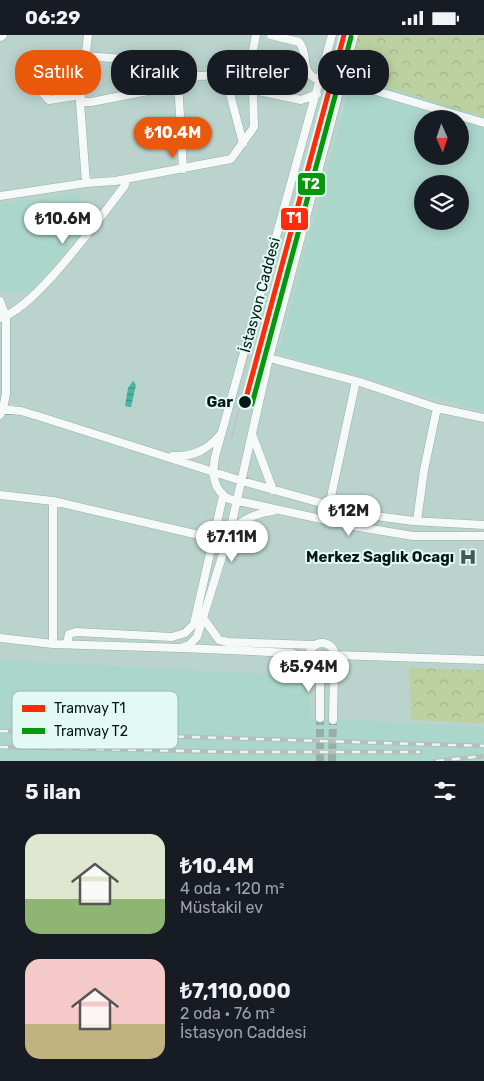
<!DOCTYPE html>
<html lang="tr">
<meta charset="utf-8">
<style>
body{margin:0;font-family:Rubik,sans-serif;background:#20242c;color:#f1f3f6;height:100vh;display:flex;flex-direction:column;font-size:19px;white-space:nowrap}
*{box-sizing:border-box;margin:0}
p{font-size:16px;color:#9ea1a6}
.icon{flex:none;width:28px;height:28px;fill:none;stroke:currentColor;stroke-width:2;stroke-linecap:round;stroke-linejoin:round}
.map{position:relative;height:726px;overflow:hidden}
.panel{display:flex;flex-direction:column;background:#171b24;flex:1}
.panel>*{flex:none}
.guide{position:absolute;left:15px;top:15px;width:455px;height:45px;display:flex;gap:10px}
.needle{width:32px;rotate:177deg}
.tools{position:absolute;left:414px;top:75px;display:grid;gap:10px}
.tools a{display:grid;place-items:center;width:55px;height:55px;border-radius:50%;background:#171b24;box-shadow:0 2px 12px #0003;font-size:25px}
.price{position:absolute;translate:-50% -42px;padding:0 11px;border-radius:18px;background:#fff;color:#222;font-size:16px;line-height:32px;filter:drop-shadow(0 1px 2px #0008)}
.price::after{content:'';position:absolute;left:50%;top:30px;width:15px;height:11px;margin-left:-8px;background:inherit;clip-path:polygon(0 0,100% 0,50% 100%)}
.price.on{background:#ea580c;color:#fff}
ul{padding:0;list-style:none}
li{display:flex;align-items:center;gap:15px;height:125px;padding:0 25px}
li span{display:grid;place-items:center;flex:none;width:140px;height:100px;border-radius:15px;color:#555}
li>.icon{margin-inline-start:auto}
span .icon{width:60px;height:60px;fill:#fffc;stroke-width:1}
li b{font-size:21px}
h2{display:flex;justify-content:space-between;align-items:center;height:60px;padding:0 25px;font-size:21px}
.tag{padding:0 18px;border-radius:20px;background:#171b24;box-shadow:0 2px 12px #0003;font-size:18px;line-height:45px}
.tag.on{background:#ea580c;color:#fff}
.status{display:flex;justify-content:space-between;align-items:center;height:35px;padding:0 25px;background:#171b24;direction:ltr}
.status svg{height:14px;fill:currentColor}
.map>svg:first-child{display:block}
</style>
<div class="status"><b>06:29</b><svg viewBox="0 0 49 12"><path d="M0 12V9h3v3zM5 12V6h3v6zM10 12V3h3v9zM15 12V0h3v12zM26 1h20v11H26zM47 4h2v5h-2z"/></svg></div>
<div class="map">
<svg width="484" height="726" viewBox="0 0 484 726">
<defs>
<pattern id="park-crowns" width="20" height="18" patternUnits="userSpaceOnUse" patternTransform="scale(1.25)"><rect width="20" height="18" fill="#bdd1a0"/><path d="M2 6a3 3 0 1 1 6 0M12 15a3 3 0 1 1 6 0" fill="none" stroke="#a1b389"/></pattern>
<pattern id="water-rules" width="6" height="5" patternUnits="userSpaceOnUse" patternTransform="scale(1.25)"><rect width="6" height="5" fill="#49b6a3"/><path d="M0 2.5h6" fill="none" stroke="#3b9384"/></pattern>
</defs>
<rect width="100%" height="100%" fill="#bad4cd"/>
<path fill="#abd6cb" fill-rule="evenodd" d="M364 0H484V376L278 318ZM422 84H460V121H422ZM422 149H460V186H422Z
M77 158 90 184 34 255 2 257 0 243V169Z
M0 625 306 641 311 683 484 692V726H0Z"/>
<path fill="url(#park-crowns)" d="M356 0H484V82L347 40Z
M410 633 484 635V688L411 685Z"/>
<path fill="url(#water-rules)" d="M133 346 136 350 131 372 125 371 128 353Z"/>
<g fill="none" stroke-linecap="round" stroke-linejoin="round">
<path stroke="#96aea8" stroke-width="8" stroke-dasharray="8 4" stroke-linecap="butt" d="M320 726V683
M332 726 333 685"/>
<g stroke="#9aaea8" stroke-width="9">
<path id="minor" d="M271 0 299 7C311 23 297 37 321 46
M332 0 215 422C212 439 213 455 229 464L353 491 413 501H484
M85 21 150 26 163 34 171 44 178 46 183 134
M23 29 35 49 49 65 81 60
M225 40 243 108
M322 40 484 88
M253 55 301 65 317 59
M80 67H91L153 55 165 49 199 41 222 40 249 46
M86 148 80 67 88 0
M0 161 86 148 115 146 231 124 254 92 253 55 249 46V35L256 0
M0 266 6 282V359L3 374 0 380
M0 283C35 274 99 183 124 152L127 144
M269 323 360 347 437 373 484 383
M0 374 21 376 38 381 242 446 361 479 413 486 484 490
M252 399 273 455
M173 421C193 422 207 415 220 400
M0 460 53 466 203 501
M329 471 356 346
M417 486 424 435 437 373
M230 496C243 485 255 478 273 476
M204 584 219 605 228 607 314 610
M0 603 53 609 180 613 189 610 197 602 230 496 269 323 354 0
M309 621a13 13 0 1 1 26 0a13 13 0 1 1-26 0Z
M53 609V466
M67 609 69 599 76 597 172 602 185 598 194 589 223 461
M182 613 292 618 304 622 310 626
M335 620 484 625
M332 629 334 638 333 685
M314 630 320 649V683"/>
</g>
<g stroke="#9aaea8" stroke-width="11">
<path id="major" d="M0 1 2 0"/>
</g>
<use href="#minor" stroke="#f5f9f8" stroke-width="8"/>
<use href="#major" stroke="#f5f9f8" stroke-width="10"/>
<path stroke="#b6bdbb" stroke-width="1" d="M232 402 241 366"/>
<g stroke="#b6bdbb" stroke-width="4.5">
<path id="rail" d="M0 696 484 711
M0 712 236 717H420
M436 726 484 721"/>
</g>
<use href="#rail" stroke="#e3faf4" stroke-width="2.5" stroke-dasharray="8" stroke-linecap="butt"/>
<g stroke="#e3faf4" stroke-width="9">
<path id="tram-1" d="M245 367 344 0"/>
</g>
<g stroke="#e3faf4" stroke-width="9">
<path id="tram-2" d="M252 369 351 2"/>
</g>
<use href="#tram-1" stroke="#ff2b0a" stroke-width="5"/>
<use href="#tram-2" stroke="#07970d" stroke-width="5"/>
</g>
<defs>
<g id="hospital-bare" transform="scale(1.35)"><path d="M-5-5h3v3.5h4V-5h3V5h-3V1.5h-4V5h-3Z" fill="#445954" stroke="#e3faf4" stroke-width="2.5" paint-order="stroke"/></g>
</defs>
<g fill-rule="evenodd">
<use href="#hospital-bare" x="468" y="522"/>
</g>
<circle fill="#051713" stroke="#e3faf4" stroke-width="2" cx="245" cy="367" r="7"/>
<g text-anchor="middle" stroke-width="4" stroke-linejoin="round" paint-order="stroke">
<g font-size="15" fill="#051713" stroke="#e3faf4">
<text transform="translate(260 260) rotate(-75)" y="5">İstasyon Caddesi</text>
</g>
<g font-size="15" font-weight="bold" fill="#051713" stroke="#e3faf4" text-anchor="end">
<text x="233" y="372">Gar</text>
</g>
<g font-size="15" font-weight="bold" fill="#051713" stroke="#e3faf4" text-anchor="end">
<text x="454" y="527">Merkez Saglık Ocagı</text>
</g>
</g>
<rect x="12" y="656" width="166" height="58" rx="8" fill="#e3faf4" stroke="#a0b6b0" stroke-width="1"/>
<rect x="22" y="670" width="23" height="7" fill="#ff2b0a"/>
<rect x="22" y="693" width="23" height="6" fill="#07970d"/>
<g font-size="14" fill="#051713">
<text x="54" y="678">Tramvay T1</text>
<text x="54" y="701">Tramvay T2</text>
</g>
<g stroke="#e3faf4" stroke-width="2">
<rect x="297" y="137" width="29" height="24" rx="5" fill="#07970d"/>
<rect x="280" y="172" width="29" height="24" rx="5" fill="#ff2b0a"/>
</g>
<g font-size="14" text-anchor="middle" font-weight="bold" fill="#fff">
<text x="311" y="154">T2</text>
<text x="294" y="188">T1</text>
</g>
</svg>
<div class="tools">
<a><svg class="needle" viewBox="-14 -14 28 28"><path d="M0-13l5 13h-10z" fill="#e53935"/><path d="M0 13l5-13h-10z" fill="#9ea1a6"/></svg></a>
<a><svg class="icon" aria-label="layers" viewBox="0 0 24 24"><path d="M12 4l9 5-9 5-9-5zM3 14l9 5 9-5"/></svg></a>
</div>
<b class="price on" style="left:173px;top:124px">₺10.4M</b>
<b class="price" style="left:63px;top:210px">₺10.6M</b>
<b class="price" style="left:349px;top:502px">₺12M</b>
<b class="price" style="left:232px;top:528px">₺7.11M</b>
<b class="price" style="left:309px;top:658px">₺5.94M</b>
<div class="guide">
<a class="tag on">Satılık</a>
<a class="tag">Kiralık</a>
<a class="tag">Filtreler</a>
<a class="tag">Yeni</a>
</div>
</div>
<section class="panel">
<h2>5 ilan<svg class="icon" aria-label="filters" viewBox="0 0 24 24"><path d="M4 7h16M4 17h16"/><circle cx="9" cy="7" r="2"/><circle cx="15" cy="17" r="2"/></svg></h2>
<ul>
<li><span style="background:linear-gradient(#dfe7d0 65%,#8fb573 0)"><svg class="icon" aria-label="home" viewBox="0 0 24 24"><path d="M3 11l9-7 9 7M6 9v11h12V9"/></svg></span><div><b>₺10.4M</b><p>4 oda · 120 m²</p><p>Müstakil ev</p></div></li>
<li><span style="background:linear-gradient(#f6c9c9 65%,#c2b280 0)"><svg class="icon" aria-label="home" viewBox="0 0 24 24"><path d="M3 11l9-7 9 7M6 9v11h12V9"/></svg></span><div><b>₺7,110,000</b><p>2 oda · 76 m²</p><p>İstasyon Caddesi</p></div></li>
</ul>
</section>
